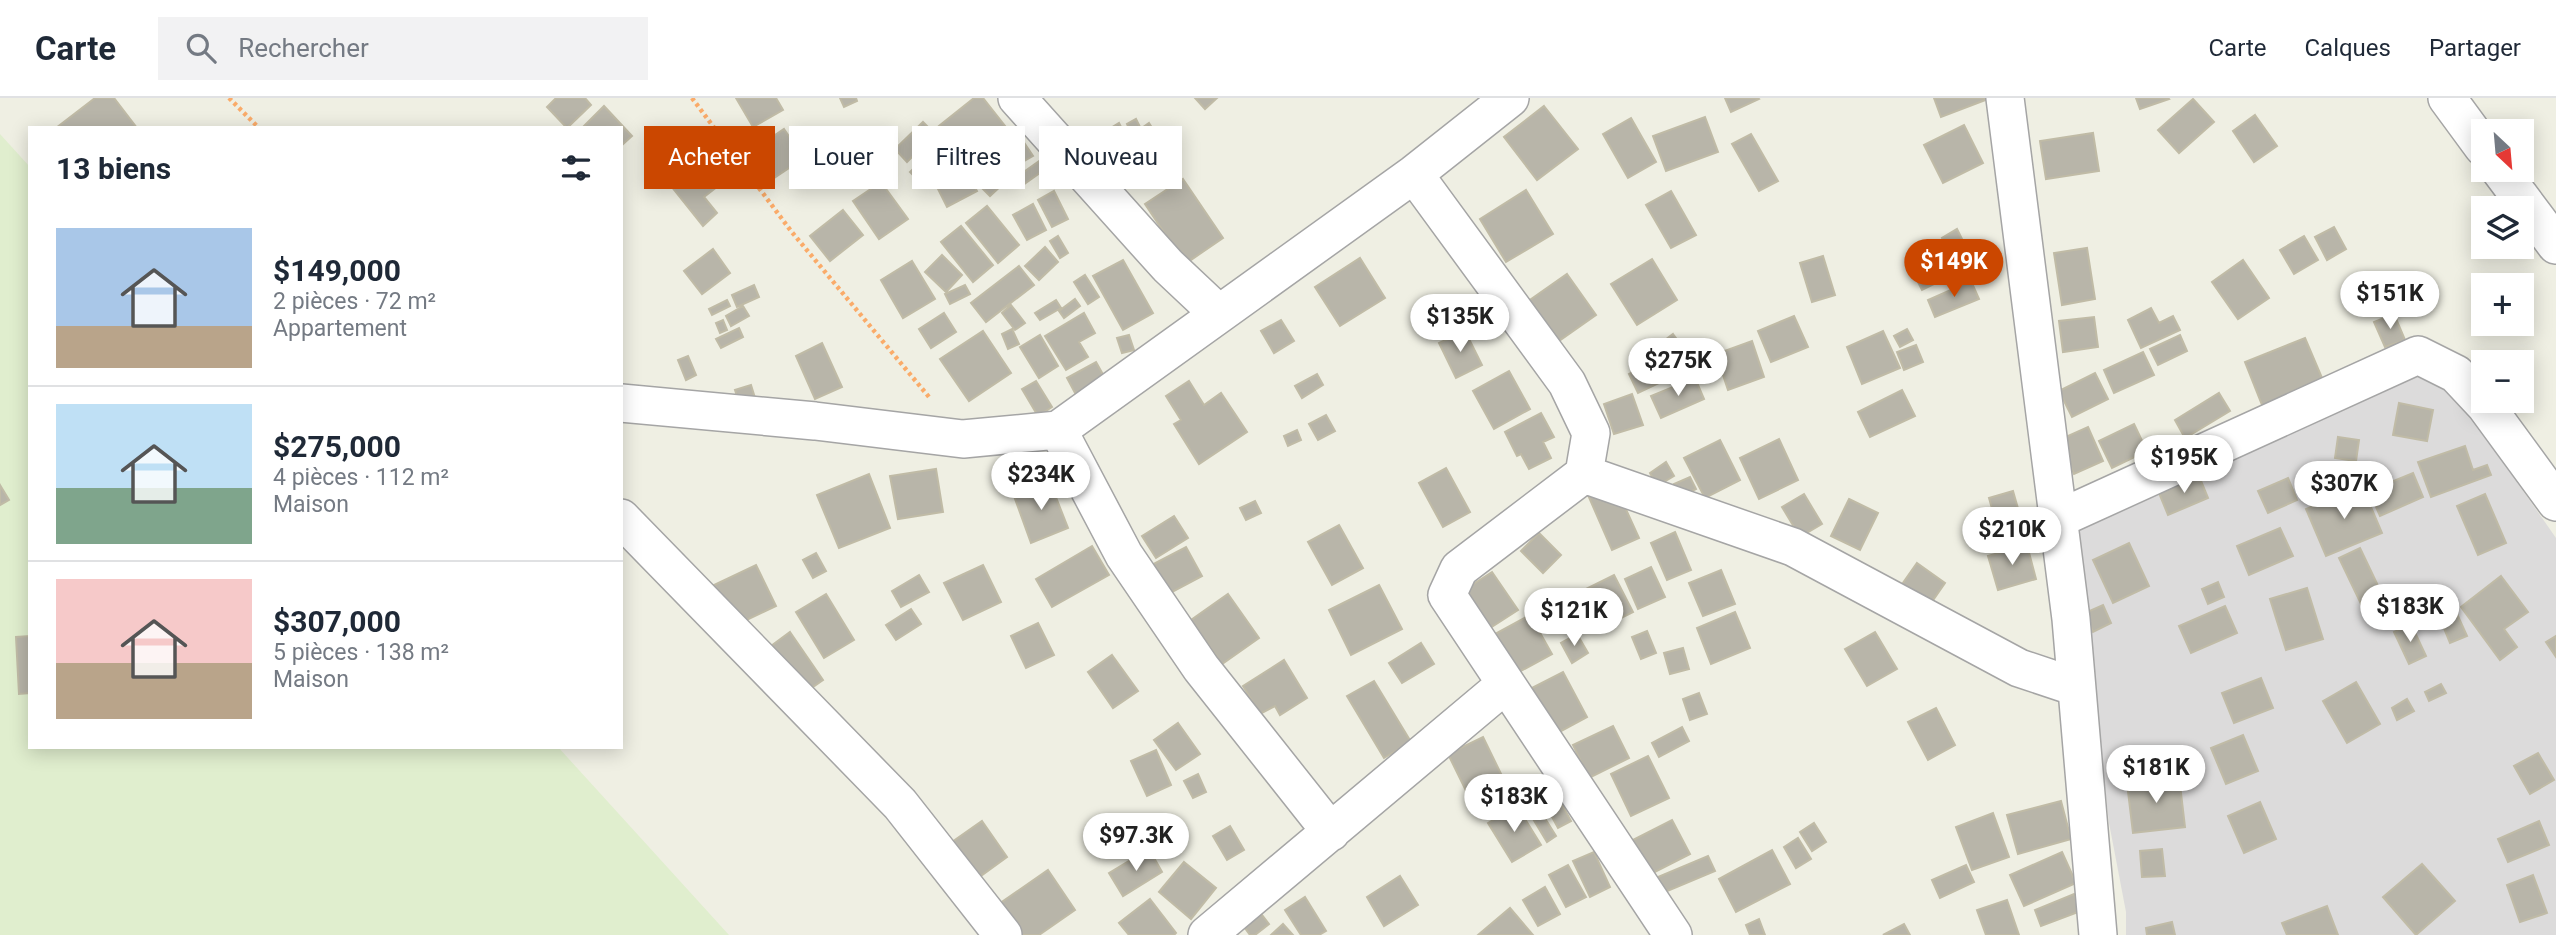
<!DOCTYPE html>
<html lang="fr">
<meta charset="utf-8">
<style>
body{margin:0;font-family:Roboto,sans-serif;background:#f2f2f3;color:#1f2937;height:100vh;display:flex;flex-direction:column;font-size:26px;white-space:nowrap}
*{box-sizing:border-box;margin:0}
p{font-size:23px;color:#747a83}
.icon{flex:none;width:38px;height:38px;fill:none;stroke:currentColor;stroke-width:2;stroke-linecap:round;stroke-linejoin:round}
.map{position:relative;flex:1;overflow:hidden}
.sheet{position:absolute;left:28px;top:28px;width:595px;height:623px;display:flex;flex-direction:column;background:#fff;border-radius:0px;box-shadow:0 4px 18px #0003}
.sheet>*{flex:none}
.guide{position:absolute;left:644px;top:28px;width:665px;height:63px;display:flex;gap:14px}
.needle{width:46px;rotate:154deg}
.fabs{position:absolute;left:2471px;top:21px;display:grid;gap:14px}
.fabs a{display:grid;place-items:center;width:63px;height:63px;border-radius:0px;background:#fff;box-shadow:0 4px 18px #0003;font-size:35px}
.price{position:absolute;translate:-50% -60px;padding:0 16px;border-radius:24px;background:#fff;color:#222;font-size:23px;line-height:46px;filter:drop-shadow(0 2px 4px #0008)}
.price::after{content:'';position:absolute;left:50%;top:42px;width:21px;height:16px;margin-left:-10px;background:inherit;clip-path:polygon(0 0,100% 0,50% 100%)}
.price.on{background:#cb4700;color:#fff}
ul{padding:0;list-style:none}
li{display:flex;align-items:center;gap:21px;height:175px;padding:0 28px}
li+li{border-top:2px solid #e0e1e3}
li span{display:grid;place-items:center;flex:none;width:196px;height:140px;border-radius:0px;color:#555}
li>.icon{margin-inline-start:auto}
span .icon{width:84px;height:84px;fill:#fffc;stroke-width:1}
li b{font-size:30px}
h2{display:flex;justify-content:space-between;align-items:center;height:84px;padding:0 28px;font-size:30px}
.chip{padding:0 24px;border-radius:0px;background:#fff;box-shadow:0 4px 18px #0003;font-size:24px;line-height:63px}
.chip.on{background:#cb4700;color:#fff}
header{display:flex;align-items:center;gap:42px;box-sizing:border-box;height:98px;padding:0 35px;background:#fff;border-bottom:2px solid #e0e1e3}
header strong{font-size:33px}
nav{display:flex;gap:38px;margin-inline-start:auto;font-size:24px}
.search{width:490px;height:63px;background:#f2f2f3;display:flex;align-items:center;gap:18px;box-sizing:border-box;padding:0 24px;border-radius:0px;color:#747a83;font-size:26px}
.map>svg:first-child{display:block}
</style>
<header>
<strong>Carte</strong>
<div class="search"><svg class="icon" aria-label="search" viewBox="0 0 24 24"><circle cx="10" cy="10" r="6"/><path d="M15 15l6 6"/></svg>Rechercher</div>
<nav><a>Carte</a><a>Calques</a><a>Partager</a></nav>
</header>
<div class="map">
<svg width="2556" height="837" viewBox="0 0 2556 837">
<rect width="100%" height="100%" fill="#efefe3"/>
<path fill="#dcdbdb" d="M2422 272 2459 301 2556 440V837H2126V814L2109 725 2099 636 2076 418Z"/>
<path fill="#e0eece" d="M0 36 30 69V649H558L729 837H0Z"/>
<path fill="#b8b5a9" stroke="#c0bba6" stroke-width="2" d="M95 0H114L137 30H56Z
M556 0H585L591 7 567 30 547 9Z
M736 0H776L783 12 753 29Z
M840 0H856L857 3 844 9Z
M974 0H983L1013 38 972 70 939 28Z
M1195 0H1217L1205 11Z
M1725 0H1758L1759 1 1731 14Z
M1934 0H1988V1L1941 19Z
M2136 0H2168L2169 1 2140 11Z
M2193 1 2214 24 2179 55 2158 32Z
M604 8 632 38 621 48V30H582Z
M1544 8 1578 51 1537 82 1504 39Z
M2255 17 2277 48 2254 64 2233 33Z
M1705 19 1718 54 1666 73 1653 38Z
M1631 20 1656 64 1628 80 1603 36Z
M1136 21 1141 31 1131 35 1127 26Z
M923 24 935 36 907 64 895 51Z
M1119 25 1131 49 1122 55 1109 31Z
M1149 25 1160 42 1149 49 1139 32Z
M1964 27 1983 65 1943 85 1924 47Z
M784 31 804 60 768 84 749 55Z
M2093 35 2099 73 2046 81 2040 43Z
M1751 36 1778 83 1759 93 1732 46Z
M855 40 879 66 853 90 836 74 846 64 838 56Z
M1021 40 1033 58 1019 66 1008 48Z
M939 46 950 57 921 85 910 74Z
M1003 57 1012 72 1001 78 992 63Z
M1045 59 1051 67 1020 89 1014 81Z
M695 60 718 88 704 99 717 115 703 128 667 83Z
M987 69 1004 85 990 98 974 82Z
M966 74 977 93 947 109 937 89Z
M1183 81 1223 140 1185 166 1145 106Z
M881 84 908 121 879 141 853 103Z
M1526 92 1553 136 1506 164 1480 121Z
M1054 93 1068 121 1052 129 1038 102Z
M1671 93 1696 137 1671 150 1646 107Z
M1033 106 1046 132 1027 142 1013 117Z
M987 108 1019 147 998 165 966 125Z
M843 112 863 137 830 163 810 138Z
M961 128 993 167 973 184 941 144Z
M2334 129 2346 151 2327 162 2315 139Z
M1957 131 1967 151 1951 159 1942 140Z
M1058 138 1068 155 1060 160 1050 143Z
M2304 138 2318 162 2294 176 2280 152Z
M1045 149 1058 164 1039 182 1025 168Z
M2087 150 2095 201 2062 207 2054 155Z
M713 151 730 175 702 196 684 173Z
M1934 155 1946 180 1922 192 1910 168Z
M942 157 962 177 946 194 925 174Z
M1823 158 1835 197 1812 204 1800 165Z
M1360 160 1385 200 1340 228 1315 189Z
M1652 161 1677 202 1637 227 1611 186Z
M1123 162 1153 215 1123 232 1093 178Z
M2243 162 2269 200 2238 221 2212 184Z
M912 163 935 201 903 220 881 182Z
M1019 168 1034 187 986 224 971 205Z
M1567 176 1596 217 1556 245 1527 204Z
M1085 177 1099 199 1088 206 1074 184Z
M1971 183 1979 201 1935 219 1928 202Z
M754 187 759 199 737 209 732 197Z
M965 187 970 196 950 206 945 196Z
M1075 201 1080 208 1064 220 1059 213Z
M727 202 730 208 712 217 709 211Z
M1056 202 1061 210 1040 222 1035 215Z
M1011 207 1025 225 1015 232 1002 215Z
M743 208 749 218 731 228 726 218Z
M2151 210 2159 225 2173 218 2180 232 2141 250 2128 222Z
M944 215 956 234 931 250 919 231Z
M1084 215 1095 235 1079 244 1088 259 1066 272 1045 238Z
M2394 216 2405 242 2385 249 2374 224Z
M1794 218 1808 249 1771 264 1758 233Z
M2094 219 2098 249 2063 254 2059 223Z
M723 222 727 232 720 235 716 225Z
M1281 222 1294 243 1274 255 1261 233Z
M739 230 743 239 721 250 716 241Z
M1012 231 1019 246 1008 251 1002 236Z
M1907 231 1913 242 1900 249 1894 238Z
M983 233 1011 275 969 303 940 261Z
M1465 233 1482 267 1456 280 1439 245Z
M1883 233 1900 270 1862 286 1847 249Z
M1673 236 1684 251 1663 266 1652 252Z
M1040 237 1058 268 1039 280 1020 249Z
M1129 237 1134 252 1122 255 1117 240Z
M2180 237 2187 253 2158 267 2150 251Z
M2305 240 2325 287 2264 312 2245 264Z
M1752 243 1764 279 1728 292 1716 256Z
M822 245 842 289 815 301 796 258Z
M1916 247 1923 264 1904 272 1897 254Z
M2143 254 2154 277 2114 295 2104 272Z
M688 258 696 277 686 282 678 262Z
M1096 264 1110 289 1081 306 1067 280Z
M1652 265 1661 284 1638 295 1629 276Z
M1509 273 1530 311 1494 331 1473 293Z
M2095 275 2108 301 2072 319 2059 293Z
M1317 276 1323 287 1302 300 1295 288Z
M1695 280 1704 301 1661 320 1651 298Z
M1036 283 1052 309 1038 318 1022 291Z
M1189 283 1204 307 1221 295 1247 334 1199 366 1174 326 1181 322 1166 298Z
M751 287 756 303 740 308 735 292Z
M1902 292 1915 318 1870 339 1858 314Z
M2219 295 2230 313 2185 340 2175 322Z
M1632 296 1643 327 1614 336 1604 306Z
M2399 305 2433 312 2427 343 2393 337Z
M1541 315 1554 339 1543 344 1551 360 1529 371 1521 356 1517 358 1505 334Z
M1326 317 1335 333 1318 342 1309 326Z
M2134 326 2147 353 2112 370 2099 343Z
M2088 329 2103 363 2074 376 2059 342Z
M1297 332 1301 342 1288 348 1284 338Z
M2338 339 2359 342 2356 363 2335 360Z
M1779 341 1798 382 1759 401 1740 360Z
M1720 342 1740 382 1705 400 1684 360Z
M2465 348 2473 372 2487 367 2491 377 2431 399 2418 364Z
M1666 364 1674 378 1657 388 1650 375Z
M1446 370 1470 414 1443 429 1419 385Z
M936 371 943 414 898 421 890 378Z
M2413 375 2423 399 2380 418 2369 393Z
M869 376 890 430 839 450 817 397Z
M2199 378 2208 400 2168 417 2159 395Z
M1690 379 1696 391 1680 399 1674 386Z
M2288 380 2297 402 2268 415 2258 393Z
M1050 384 1068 430 1031 445 1014 398Z
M1614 385 1639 440 1612 452 1588 397Z
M0 387 9 402 0 407Z
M2362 388 2382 435 2326 458 2306 411Z
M2013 393 2019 414 1995 421 1989 400Z
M1804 396 1822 426 1800 439 1782 409Z
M2485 396 2506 445 2478 457 2457 408Z
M1849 401 1878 415 1860 452 1831 438Z
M1255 403 1261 415 1246 422 1240 410Z
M1174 418 1188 440 1156 460 1142 438Z
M1339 427 1363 470 1332 487 1308 444Z
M2280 430 2293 458 2249 477 2237 448Z
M1675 434 1691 472 1667 482 1651 445Z
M1539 435 1561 457 1543 475 1521 453Z
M2129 445 2149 488 2113 505 2093 462Z
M2027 447 2036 481 1998 492 1988 458Z
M1092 448 1109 477 1052 509 1036 481Z
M1186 449 1202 478 1159 501 1144 471Z
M2360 450 2382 496 2361 506 2339 460Z
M816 455 826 473 813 480 803 462Z
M1917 465 1945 485 1927 511 1898 492Z
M756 467 776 508 732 529 712 488Z
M983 467 1001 504 963 522 944 485Z
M1651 469 1665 499 1638 511 1625 481Z
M1721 472 1735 506 1703 518 1689 485Z
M1492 474 1518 512 1484 534 1458 496Z
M919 477 929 494 901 509 892 493Z
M1614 477 1633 514 1603 529 1584 492Z
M2501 478 2528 514 2504 531 2517 549 2500 562 2461 509Z
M2218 484 2224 499 2208 506 2202 491Z
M1379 487 1402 531 1351 557 1329 512Z
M2307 490 2323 541 2286 552 2270 501Z
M826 496 854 542 824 560 796 514Z
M1228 496 1259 540 1222 566 1191 522Z
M1559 505 1567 519 1553 527 1545 513Z
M2103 507 2111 525 2093 534 2085 515Z
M2453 507 2467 538 2450 545 2437 513Z
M2225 508 2237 535 2191 555 2179 528Z
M911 511 921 526 896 542 886 527Z
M1735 514 1750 550 1711 566 1697 530Z
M1530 517 1552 556 1508 580 1486 541Z
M1038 525 1054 557 1026 570 1011 538Z
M2411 526 2426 558 2409 566 2394 534Z
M1647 533 1656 555 1641 561 1632 539Z
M790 534 823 582 800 598 767 551Z
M1875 534 1897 571 1867 588 1845 551Z
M1577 536 1588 555 1572 565 1561 545Z
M30 538V595L19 596 16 539Z
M2556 538V559L2546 544Z
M1421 545 1434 566 1402 585 1389 565Z
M1683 550 1689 571 1670 576 1664 555Z
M1112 557 1138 593 1113 610 1088 574Z
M1284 562 1307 600 1280 617 1275 608 1260 616 1243 588Z
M1563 574 1587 619 1554 637 1530 591Z
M2261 580 2273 610 2234 625 2222 595Z
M1374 583 1411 644 1384 660 1347 598Z
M2356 584 2380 626 2347 645 2323 603Z
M2441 586 2446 595 2429 603 2425 594Z
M1699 595 1707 616 1690 622 1683 601Z
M2407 601 2414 613 2397 622 2392 610Z
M1936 610 1955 647 1928 662 1908 624Z
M1178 625 1200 656 1176 672 1154 642Z
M1613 628 1629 660 1589 680 1573 647Z
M1682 629 1689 643 1659 659 1652 645Z
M2243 637 2258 673 2226 686 2211 650Z
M1483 639 1505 684 1470 701 1448 656Z
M1156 652 1171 687 1147 698 1131 663Z
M2538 655 2554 682 2530 696 2514 668Z
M1648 658 1669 700 1631 718 1611 676Z
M1198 676 1206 694 1193 700 1184 683Z
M2179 678 2185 729 2133 735 2127 685Z
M1559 701 1571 723 1558 730 1546 708Z
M2061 703 2071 741 2018 756 2007 717Z
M2260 704 2276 741 2244 755 2228 718Z
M1517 708 1541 747 1512 764 1488 725Z
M1541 714 1556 738 1547 744 1532 719Z
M1993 715 2009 759 1972 772 1956 729Z
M1672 722 1690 756 1651 776 1633 742Z
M982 723 1007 759 978 780 952 744Z
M2539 723 2549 747 2508 764 2498 741Z
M1814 725 1826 744 1812 753 1800 734Z
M1230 728 1244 752 1227 762 1213 738Z
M1798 740 1811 761 1796 770 1784 749Z
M1149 751 1162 774 1123 798 1109 775Z
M2162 751 2165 778 2142 779 2140 753Z
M1772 752 1790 786 1736 814 1719 781Z
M1594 754 1610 789 1590 799 1573 763Z
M2062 754 2076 785 2024 808 2010 777Z
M1708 758 1715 773 1665 794 1658 779Z
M1184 764 1216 790 1191 821 1159 794Z
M2422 766 2455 803 2416 837 2383 799Z
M1568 767 1586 799 1566 809 1549 777Z
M1966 767 1974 784 1940 800 1932 782Z
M1048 772 1075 812 1039 837H1017L996 808Z
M2533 777 2547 815 2520 824 2507 787Z
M1400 778 1418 807 1384 828 1367 799Z
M1545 789 1560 816 1538 828 1523 802Z
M2074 796 2081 813 2041 828 2035 812Z
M1305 799 1326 833 1319 837H1301L1285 812Z
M1150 801 1176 835 1174 837H1129L1119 825Z
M2007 802 2019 837H1986L1977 812Z
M2327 808 2338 837H2287L2282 825Z
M1510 810 1533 837H1478Z
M1259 813 1269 826 1255 837H1250L1242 826Z
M1759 821 1765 837H1750L1746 827Z
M2172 824 2175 837H2147L2146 830Z
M1283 826 1293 837H1271Z
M1904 826 1910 837H1883Z"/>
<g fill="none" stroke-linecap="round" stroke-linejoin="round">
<g stroke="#a5a5a5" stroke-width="40">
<path id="minor" d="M1017 0 1168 168 1219 216
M2005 0 2071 521 2098 837
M2447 0 2483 49
M2500 72 2556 147
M1414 76 1567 285 1591 335 1584 376 1459 471 1447 497 1673 837
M621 305 815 323 963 341 1058 332 1414 76 1510 0
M1058 332 1124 457 1201 570 1331 734
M1584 376 1793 449 2019 570 2076 589
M621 420 900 706 1003 837
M2058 421 2418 257 2456 276 2485 307 2556 404
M1207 837 1506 586"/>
</g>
<path stroke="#faab69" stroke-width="4.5" stroke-dasharray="3.5 3.5" stroke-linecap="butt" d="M229 0 259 30
M692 0 791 133 929 299"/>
<use href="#minor" stroke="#fff" stroke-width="37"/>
</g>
</svg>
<div class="fabs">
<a><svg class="needle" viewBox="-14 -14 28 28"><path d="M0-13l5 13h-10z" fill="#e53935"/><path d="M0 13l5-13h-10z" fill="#747a83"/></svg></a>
<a><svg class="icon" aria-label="layers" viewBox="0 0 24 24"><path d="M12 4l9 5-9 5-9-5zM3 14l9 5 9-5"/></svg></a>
<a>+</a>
<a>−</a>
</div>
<b class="price on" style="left:1954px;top:201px">$149K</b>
<b class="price" style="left:2390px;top:233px">$151K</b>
<b class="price" style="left:1460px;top:256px">$135K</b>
<b class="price" style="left:1678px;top:300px">$275K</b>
<b class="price" style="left:2184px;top:397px">$195K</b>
<b class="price" style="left:1041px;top:414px">$234K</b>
<b class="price" style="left:2344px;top:423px">$307K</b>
<b class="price" style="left:2012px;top:469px">$210K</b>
<b class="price" style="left:2410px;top:546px">$183K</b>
<b class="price" style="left:1574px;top:550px">$121K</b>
<b class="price" style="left:2156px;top:707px">$181K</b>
<b class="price" style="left:1514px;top:736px">$183K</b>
<b class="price" style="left:1136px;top:775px">$97.3K</b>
<div class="guide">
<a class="chip on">Acheter</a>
<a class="chip">Louer</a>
<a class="chip">Filtres</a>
<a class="chip">Nouveau</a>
</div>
<section class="sheet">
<h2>13 biens<svg class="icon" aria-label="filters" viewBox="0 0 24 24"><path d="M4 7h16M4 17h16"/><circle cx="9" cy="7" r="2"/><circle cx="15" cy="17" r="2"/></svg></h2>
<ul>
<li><span style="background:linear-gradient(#a9c7e8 70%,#b9a48a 0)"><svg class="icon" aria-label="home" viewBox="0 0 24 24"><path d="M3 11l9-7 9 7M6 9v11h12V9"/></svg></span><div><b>$149,000</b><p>2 pièces · 72 m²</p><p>Appartement</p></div></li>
<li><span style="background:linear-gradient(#bfe0f5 60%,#7fa58c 0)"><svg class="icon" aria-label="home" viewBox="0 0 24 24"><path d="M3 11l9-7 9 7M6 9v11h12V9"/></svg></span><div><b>$275,000</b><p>4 pièces · 112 m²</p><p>Maison</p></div></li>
<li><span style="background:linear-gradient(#f6c9c9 60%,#b9a48a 0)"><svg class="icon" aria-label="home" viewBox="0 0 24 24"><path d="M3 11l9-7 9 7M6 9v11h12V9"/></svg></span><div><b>$307,000</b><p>5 pièces · 138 m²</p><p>Maison</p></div></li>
</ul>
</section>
</div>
